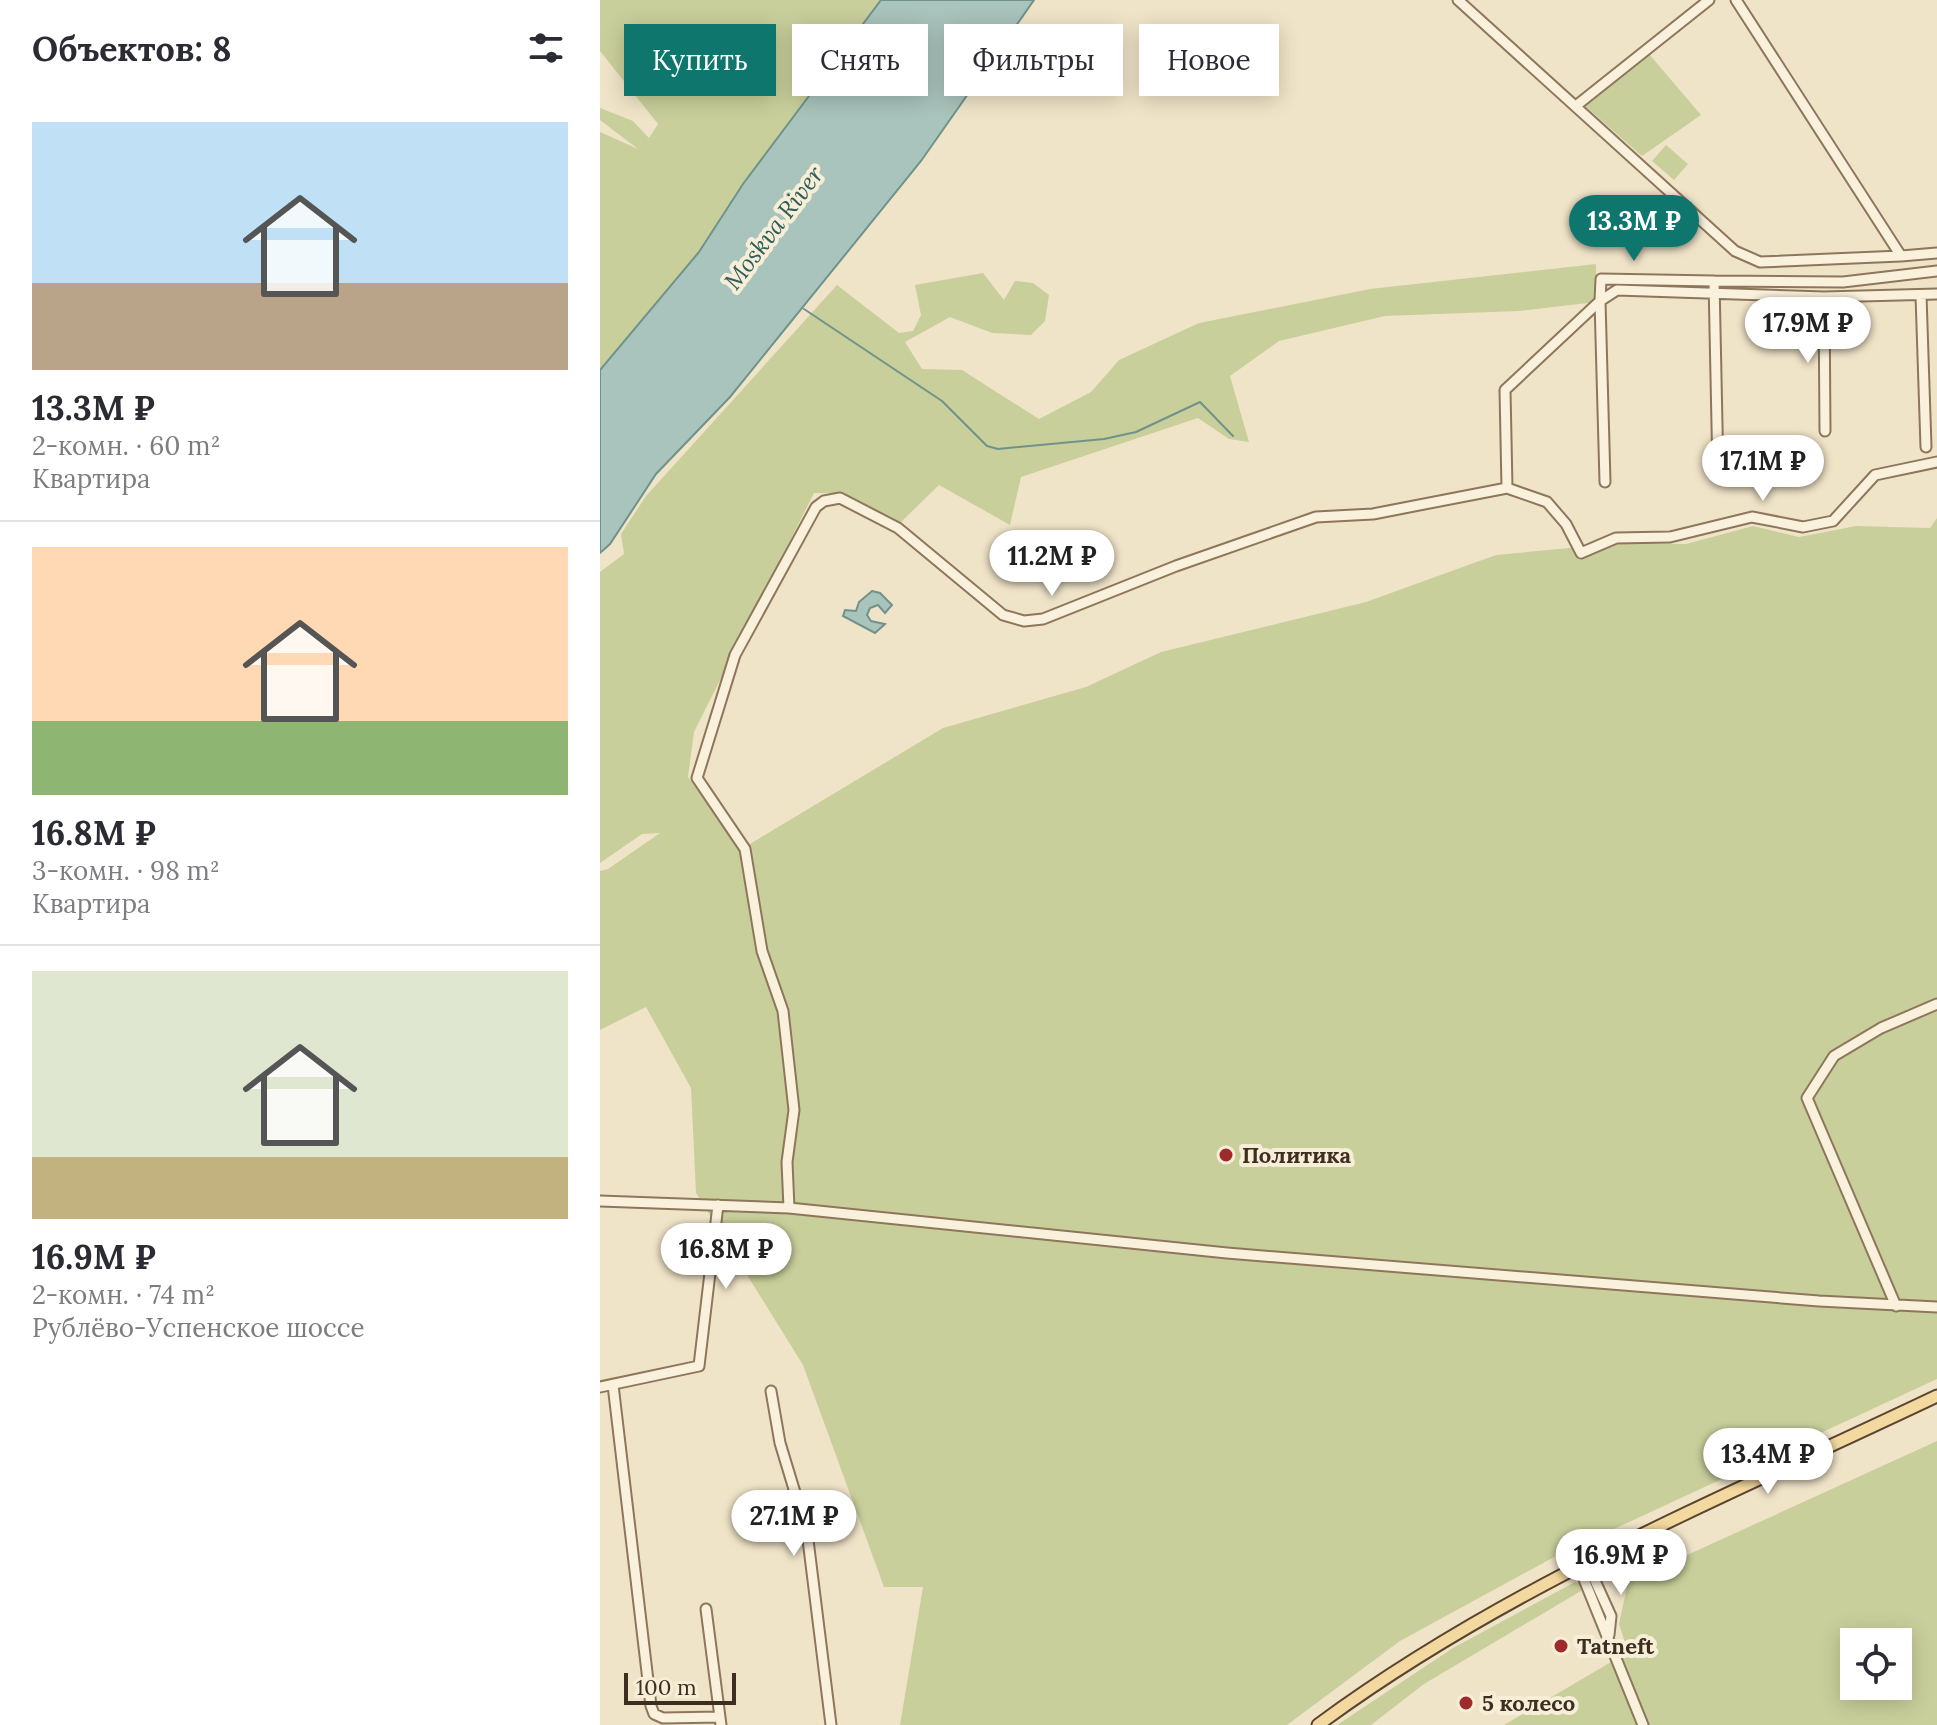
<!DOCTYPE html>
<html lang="ru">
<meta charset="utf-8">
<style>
body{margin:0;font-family:Lora,serif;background:#f2f2f3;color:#2b2b33;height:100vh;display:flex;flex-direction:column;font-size:30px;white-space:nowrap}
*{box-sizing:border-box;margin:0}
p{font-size:26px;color:#7c7c81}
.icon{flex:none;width:44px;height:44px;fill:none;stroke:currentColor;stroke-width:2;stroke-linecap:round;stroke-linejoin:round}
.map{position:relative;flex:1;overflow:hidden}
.details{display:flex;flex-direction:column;background:#fff;width:600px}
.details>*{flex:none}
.top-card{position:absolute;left:24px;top:24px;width:760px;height:72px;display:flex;gap:16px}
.fabs{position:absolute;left:1240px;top:1628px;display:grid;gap:16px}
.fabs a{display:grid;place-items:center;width:72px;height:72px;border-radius:0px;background:#fff;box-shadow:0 4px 20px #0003;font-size:40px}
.scale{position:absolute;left:24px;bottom:20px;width:112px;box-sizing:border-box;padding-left:8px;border:4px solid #3d2e20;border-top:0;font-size:22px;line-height:28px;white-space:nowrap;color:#3d2e20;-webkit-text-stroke:6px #f7eed8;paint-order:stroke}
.price{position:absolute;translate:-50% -68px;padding:0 18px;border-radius:28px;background:#fff;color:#222;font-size:26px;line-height:52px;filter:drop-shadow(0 2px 4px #0008)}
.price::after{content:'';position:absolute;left:50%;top:48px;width:24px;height:18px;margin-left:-12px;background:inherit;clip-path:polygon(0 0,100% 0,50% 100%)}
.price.active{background:#0f766e;color:#fff}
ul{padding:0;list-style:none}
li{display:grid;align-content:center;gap:16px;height:424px;padding:0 32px}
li+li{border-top:2px solid #e1e1e2}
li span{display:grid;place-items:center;height:248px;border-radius:0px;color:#555}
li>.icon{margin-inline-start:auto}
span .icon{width:144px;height:144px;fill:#fffc;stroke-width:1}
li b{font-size:34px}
h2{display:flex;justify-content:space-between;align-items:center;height:96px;padding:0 32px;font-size:34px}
.pill{padding:0 28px;border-radius:0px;background:#fff;box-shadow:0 4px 20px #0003;font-size:28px;line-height:72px}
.pill.active{background:#0f766e;color:#fff}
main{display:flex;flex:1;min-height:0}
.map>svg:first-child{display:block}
</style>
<main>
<section class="details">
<h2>Объектов: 8<svg class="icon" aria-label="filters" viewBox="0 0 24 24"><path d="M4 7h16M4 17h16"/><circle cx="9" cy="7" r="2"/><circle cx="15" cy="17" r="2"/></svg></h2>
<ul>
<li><span style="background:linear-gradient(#bfe0f5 65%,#b9a48a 0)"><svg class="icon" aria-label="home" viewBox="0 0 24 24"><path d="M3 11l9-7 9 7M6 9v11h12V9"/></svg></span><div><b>13.3M ₽</b><p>2-комн. · 60 m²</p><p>Квартира</p></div></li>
<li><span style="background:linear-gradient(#ffd9b3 70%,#8fb573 0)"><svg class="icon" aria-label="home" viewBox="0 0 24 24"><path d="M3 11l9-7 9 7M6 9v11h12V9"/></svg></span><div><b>16.8M ₽</b><p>3-комн. · 98 m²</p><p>Квартира</p></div></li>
<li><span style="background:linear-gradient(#dfe7d0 75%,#c2b280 0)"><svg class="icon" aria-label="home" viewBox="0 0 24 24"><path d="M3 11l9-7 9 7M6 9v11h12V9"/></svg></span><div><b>16.9M ₽</b><p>2-комн. · 74 m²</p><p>Рублёво-Успенское шоссе</p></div></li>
</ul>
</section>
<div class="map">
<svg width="1337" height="1725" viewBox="0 0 1337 1725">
<rect width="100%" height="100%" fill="#f0e4c8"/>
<path fill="#c9cf9b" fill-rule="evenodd" d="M0 0H281L143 184 99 252 0 370V132L38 149 0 120V108L33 121 49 138 58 124 0 51Z
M1049 54 1101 115 1042 156 985 106Z
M1066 145 1088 164 1074 180 1052 161Z
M996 264V302L919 311 785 316 679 341 630 376 649 442 629 439 598 418 421 477 410 525 339 485 298 525 241 493H214L94 732 88 777 140 850 343 728 486 687 561 652 766 602 896 555 1022 543 1086 544 1153 526 1199 537 1256 526 1330 528 1337 518V1379L956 1556 800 1641 687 1725H300L323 1587H284L203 1365 96 1193 91 1088 46 1007 0 1030V871L8 869 60 833 42 834 0 863V572L24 554 21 534 46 496 237 285 299 333 313 331 321 315 315 285 383 273 404 300 415 281 433 283 449 295 445 321 431 335 392 333 350 317 305 342 322 369 362 370 439 419 491 392 519 360 599 323 770 289Z
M1337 1441V1725H904L1028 1652 1019 1624 1028 1582ZM1254 1642H1298V1686H1254Z
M975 1582 981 1584V1591L824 1684 771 1725H737L853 1648Z"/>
<path fill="#a9c4bc" stroke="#6f938a" stroke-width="2" d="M281 0H434L321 161 130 397 56 474 10 544 0 553V370L99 252 143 184Z
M272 591 280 593 292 605 285 613 278 605 270 608 267 615 271 621 285 624 275 633 243 616 245 610 256 611 259 602Z"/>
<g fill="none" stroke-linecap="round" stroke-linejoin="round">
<path stroke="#6f938a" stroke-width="2" d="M204 309 342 401 387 446 398 449 504 439 536 432 600 402 633 436"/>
<g stroke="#8d765c" stroke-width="13">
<path id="minor" d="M858 0 1135 251 1160 262 1301 256
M1136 0 1301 256 1337 253
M977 105 1109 0
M1321 295 1326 447
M1224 297 1225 431
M1000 301 1017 290 1224 297 1337 294
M1000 301 1001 279 1114 281
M1118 473 1114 281 1243 282 1337 271
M907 488 905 390 1000 301 1005 482
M0 1201 189 1208 627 1253 1219 1301 1337 1307
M189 1208 187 1162 194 1110 183 1011 162 951 145 849 97 778 135 655 216 507 224 501 240 498 298 528 403 615 424 621 443 619 576 566 716 517 773 514 907 488 947 502 966 524 981 553 1016 538 1070 537 1152 517 1203 527 1233 521 1275 475 1337 462
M1296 1306 1207 1098 1234 1056 1281 1028 1337 1004
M13 1385 51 1706 54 1714 63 1718 120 1717
M0 1387 99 1366 118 1205
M171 1391 180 1443 207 1532 231 1725
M987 1563 1011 1616 1009 1635
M979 1567 1043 1725
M106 1609 121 1725"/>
</g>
<g stroke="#5b4430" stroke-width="15">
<path id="major" d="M718 1725C906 1586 1127 1496 1337 1396"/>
</g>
<use href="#minor" stroke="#faf1dc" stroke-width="9"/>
<use href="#major" stroke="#f3d9a0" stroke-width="11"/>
</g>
<g fill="#9e2a2b" stroke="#f7eed8" stroke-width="3">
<circle cx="626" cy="1155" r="8"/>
<circle cx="961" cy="1646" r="8"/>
<circle cx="866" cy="1703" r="8"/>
</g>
<g text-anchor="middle" stroke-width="8" stroke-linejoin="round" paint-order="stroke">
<g font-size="22" font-weight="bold" fill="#3d2e20" stroke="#f7eed8" text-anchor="start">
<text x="642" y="1163">Политика</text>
<text x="977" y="1654">Tatneft</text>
<text x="882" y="1711">5 колесо</text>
</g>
<g font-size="24" font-style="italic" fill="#2f5d5a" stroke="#f7eed8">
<text transform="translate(174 228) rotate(-53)" y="8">Moskva River</text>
</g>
</g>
</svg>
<div class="fabs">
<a><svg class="icon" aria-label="locate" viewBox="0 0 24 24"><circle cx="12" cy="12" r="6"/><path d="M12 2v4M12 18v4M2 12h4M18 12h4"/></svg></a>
</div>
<div class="scale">100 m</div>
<b class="price active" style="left:1034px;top:263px">13.3M ₽</b>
<b class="price" style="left:1208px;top:365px">17.9M ₽</b>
<b class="price" style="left:1163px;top:503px">17.1M ₽</b>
<b class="price" style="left:452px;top:598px">11.2M ₽</b>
<b class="price" style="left:126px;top:1291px">16.8M ₽</b>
<b class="price" style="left:1168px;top:1496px">13.4M ₽</b>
<b class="price" style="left:194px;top:1558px">27.1M ₽</b>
<b class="price" style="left:1021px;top:1597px">16.9M ₽</b>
<div class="top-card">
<a class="pill active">Купить</a>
<a class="pill">Снять</a>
<a class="pill">Фильтры</a>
<a class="pill">Новое</a>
</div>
</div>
</main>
